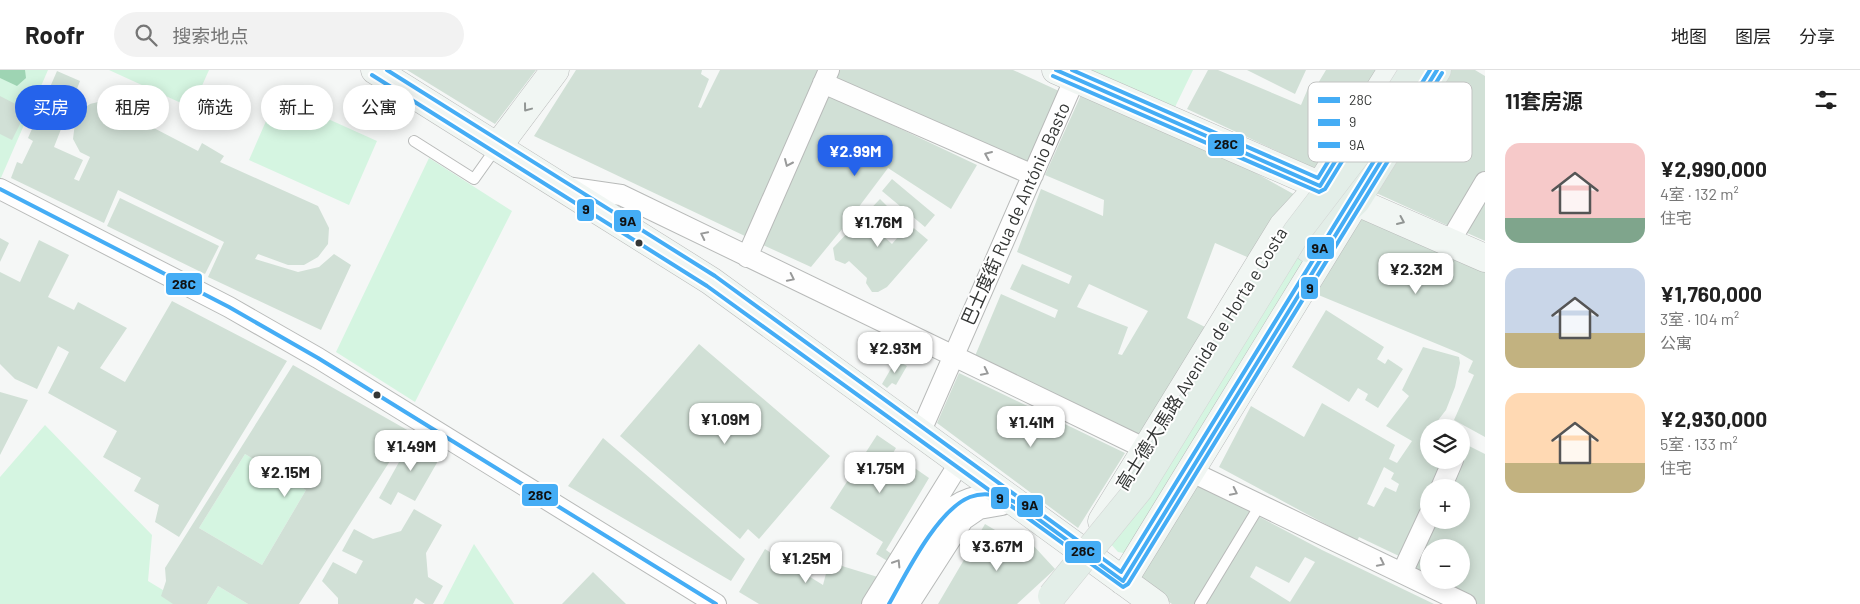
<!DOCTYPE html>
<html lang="zh">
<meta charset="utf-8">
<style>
body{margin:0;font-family:Barlow,"Noto Sans SC",sans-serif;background:#f2f2f2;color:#222;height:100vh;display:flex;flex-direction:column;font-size:19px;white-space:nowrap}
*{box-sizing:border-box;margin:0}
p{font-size:16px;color:#767676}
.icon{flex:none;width:28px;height:28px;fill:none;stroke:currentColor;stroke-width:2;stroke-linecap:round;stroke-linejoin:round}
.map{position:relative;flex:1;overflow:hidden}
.sheet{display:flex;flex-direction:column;background:#fff;width:375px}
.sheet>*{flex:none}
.banner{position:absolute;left:15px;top:15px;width:475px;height:45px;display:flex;gap:10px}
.fabs{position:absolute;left:1420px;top:349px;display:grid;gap:10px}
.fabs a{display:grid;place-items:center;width:50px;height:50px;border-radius:50%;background:#fff;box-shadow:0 2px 12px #0003;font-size:25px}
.price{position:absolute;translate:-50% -42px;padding:0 11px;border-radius:10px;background:#fff;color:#222;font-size:16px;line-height:32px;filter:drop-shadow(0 1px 2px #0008)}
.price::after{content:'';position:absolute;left:50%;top:30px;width:15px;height:11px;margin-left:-8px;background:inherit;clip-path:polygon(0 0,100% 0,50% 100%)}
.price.current{background:#2563eb;color:#fff}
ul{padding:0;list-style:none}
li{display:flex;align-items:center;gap:15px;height:125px;padding:0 20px}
li span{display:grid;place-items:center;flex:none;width:140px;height:100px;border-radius:15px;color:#555}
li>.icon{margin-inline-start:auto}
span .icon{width:60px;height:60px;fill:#fffc;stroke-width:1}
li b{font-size:21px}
h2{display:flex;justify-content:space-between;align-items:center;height:60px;padding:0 20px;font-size:21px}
.chip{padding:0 18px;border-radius:22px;background:#fff;box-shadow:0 2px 12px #0003;font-size:18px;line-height:45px}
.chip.current{background:#2563eb;color:#fff}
header{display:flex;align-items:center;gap:30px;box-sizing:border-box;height:70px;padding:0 25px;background:#fff;border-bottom:1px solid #e0e0e0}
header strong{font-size:24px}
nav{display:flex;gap:28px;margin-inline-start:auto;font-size:18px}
.search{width:350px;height:45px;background:#f2f2f2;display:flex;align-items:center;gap:12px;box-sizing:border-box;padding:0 18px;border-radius:28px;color:#767676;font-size:19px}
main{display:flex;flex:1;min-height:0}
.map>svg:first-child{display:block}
</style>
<header>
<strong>Roofr</strong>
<div class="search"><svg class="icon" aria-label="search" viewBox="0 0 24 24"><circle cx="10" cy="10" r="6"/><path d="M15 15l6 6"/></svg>搜索地点</div>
<nav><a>地图</a><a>图层</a><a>分享</a></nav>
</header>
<main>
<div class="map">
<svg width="1485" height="534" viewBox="0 0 1485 534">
<rect width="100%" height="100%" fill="#f5f7f6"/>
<path fill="#d5f5e1" d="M0 0H48L0 110Z
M109 0H209L192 38Z
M1090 0H1193L1175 37Z
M277 26 377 71 349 135 249 90Z
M429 88 512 141 415 332 336 282Z
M1314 134 1320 166 1129 484 1118 482 1109 472Z
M45 355 152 465 148 511 186 534H0V407Z
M245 384 306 420 262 495 199 458Z
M474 474 514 534H443Z
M218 516 248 534H207Z"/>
<path fill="#9ed4b3" d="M0 0H25L26 8 17 16 0 8Z"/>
<path fill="#d1e0d6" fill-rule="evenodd" d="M407 0H536L495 54Z
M576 0H702L701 4 709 9 698 37 701 38 720 0H819L747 167 534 66Z
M839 0H1013L1059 21 1027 93 835 10Z
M1208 0H1218L1301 35 1309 16 1314 20 1326 0H1386L1326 104 1187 39Z
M1247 0H1306L1295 24Z
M1450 0H1475L1485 6V102L1483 101 1453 158 1374 122Z
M57 1 80 11 54 77 83 90 74 109 79 111 90 87 80 82 73 69 75 53 80 41 90 34 102 31 198 81 202 73 224 86 220 92 318 136 329 158 328 174 318 187 304 195H288L258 184 255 189 298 202 319 197 334 184 351 195 321 260 208 207 224 172 118 120 104 153 11 108 17 92 22 94 33 71 28 68Z
M829 25 977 95 951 139 888 98 843 158 811 197 763 175Z
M1081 25 1252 101 1297 126 1254 190 1215 173 1187 248 1207 258 1142 367 975 286 1001 224 1055 248 1058 240 1010 219 1022 194 1069 214 1072 206 1017 182 1041 119 1103 146 1104 130 1045 105ZM1089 214 1148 241 1122 285 1118 284 1128 257 1077 237Z
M0 26 27 40 12 70 0 64Z
M892 109 935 145 925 157 882 121Z
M1485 120V171L1465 162Z
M120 128 219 176 205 204 107 156Z
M880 129 895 144 879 162 892 174 909 154 928 170 887 217 878 222H872L866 213 867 208 849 191 845 194 835 190 833 178Z
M1361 140 1485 195V367L1454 350 1474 305 1468 302 1473 291 1459 283 1316 224Z
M0 168 9 173 0 192Z
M39 170 69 185 48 227 74 240 78 232 127 258 100 298 125 312 172 231 287 291 179 467 155 452 159 435 134 421 141 408 103 387 117 361 48 323 69 282 58 276 37 319 15 309 0 294V202L20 212Z
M1326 240 1384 277 1377 289 1385 294 1388 289 1403 299 1378 338 1365 330 1368 324 1358 318 1349 332 1292 297Z
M699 274 830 386 759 469 748 459 740 469 620 366Z
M1423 277 1459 287 1460 293 1455 317 1446 340 1432 358H1429L1427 365 1429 390H1443L1399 486 1359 467 1357 471 1219 397 1251 336 1304 367 1322 333 1395 375 1389 389 1397 393 1412 371 1386 356 1409 326 1402 320ZM1384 397 1394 403 1391 409 1399 414 1396 422 1385 417 1374 437 1367 434Z
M896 290 907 296 896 315 892 313 887 318 882 314Z
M293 295 409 361 299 534H248L218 516 207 534H173L161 526 166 511 165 498ZM245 384 306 420 262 495 199 458Z
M959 303 1125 383 1078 458 937 353Z
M0 322 28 330 0 385Z
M877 365 896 378 893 383 929 408 886 480 893 485 889 492 876 484 883 472 830 438Z
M413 367 442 384 415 431 398 422 391 435 379 428Z
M603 368 745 489 731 511 568 416Z
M1469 376 1485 384V534H1477L1431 510H1461V478H1429V509L1415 501 1435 450H1461V418H1448Z
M1188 409 1322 480 1434 534H1172L1130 504ZM1305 487 1315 492 1290 532 1250 507 1256 496 1289 513Z
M414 439 442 455 426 483 428 507 443 516 433 534H425L416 528 413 534H338V528L322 511 333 492 356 504 363 491 342 481 354 459 373 469 401 461Z
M985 454 1025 478 1031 473 1055 499 1017 534H938Z
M765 479 823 515 829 492 881 508 865 534H759L739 522Z
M593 502 626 534H562Z"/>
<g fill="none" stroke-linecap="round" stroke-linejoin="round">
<g stroke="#b8bab9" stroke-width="12">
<path id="lane" d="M414 71 474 109 496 78
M1200 534 1260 435"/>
</g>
<g stroke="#b8bab9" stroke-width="22">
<path id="street" d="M823 13 1033 105
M566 117 621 125 1146 379
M0 119 229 237 318 288 716 534
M1449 173 1485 112
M747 187 829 0
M920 363 1075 8
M1190 401 1466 534
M1441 418 1453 390
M1402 503 1429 445
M872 534 960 392
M889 534 948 441C966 426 987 421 1009 430
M909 534 963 450 979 439 1002 435"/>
</g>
<g stroke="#b8bab9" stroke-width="29">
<path id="secondary" d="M375 0 711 211 1155 534
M1056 0 1485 188
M498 76 555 0
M1102 451 1283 156 1320 116 1392 0
M1123 511 1350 141"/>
</g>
<g stroke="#d2d4d3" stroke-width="29">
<path id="primary" d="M1308 178 1318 166 1356 131 1437 0"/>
</g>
<use href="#lane" stroke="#fefefe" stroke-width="10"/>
<use href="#street" stroke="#fefefe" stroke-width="20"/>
<use href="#secondary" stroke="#f1f6f3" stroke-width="28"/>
<use href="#primary" stroke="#e3eee8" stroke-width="28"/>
<g stroke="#d2d4d3" stroke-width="29" stroke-linecap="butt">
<path id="primary-bridge" d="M1052 526 1139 419 1297 162 1384 48 1414 0"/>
</g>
<use href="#primary-bridge" stroke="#e3eee8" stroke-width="28"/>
<g stroke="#fff" stroke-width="8">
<path id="bus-1" d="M1056 0 1320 116 1363 46
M0 119 229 237 318 288 716 534
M889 534C906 504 937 440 970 427 986 421 1000 426 1015 432L1123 511 1437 0"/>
</g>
<g stroke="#fff" stroke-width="8">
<path id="bus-2" d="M372 5 707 216 1123 517 1128 514 1442 3
M1053 6 1319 122 1325 119 1368 49"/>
</g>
<g stroke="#fff" stroke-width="8">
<path id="bus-3" d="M387 0 715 206 1121 502 1430 0
M1072 0 1318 108 1358 43"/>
</g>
<use href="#bus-1" stroke="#45adf5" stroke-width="4"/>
<use href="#bus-2" stroke="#45adf5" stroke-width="4"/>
<use href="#bus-3" stroke="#45adf5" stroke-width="4"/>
</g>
<defs><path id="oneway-chevron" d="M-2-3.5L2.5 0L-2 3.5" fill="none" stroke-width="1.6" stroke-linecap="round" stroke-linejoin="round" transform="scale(1.25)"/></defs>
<g stroke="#929694">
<use href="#oneway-chevron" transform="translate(527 38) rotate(127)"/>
<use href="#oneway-chevron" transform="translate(1401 151) rotate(24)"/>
</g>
<g stroke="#999a9a">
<use href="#oneway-chevron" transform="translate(988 85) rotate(-157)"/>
<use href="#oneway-chevron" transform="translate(788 93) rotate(114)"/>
<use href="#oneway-chevron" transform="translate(704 165) rotate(-154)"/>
<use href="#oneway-chevron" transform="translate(791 208) rotate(26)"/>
<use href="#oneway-chevron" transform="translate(985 302) rotate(26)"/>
<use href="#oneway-chevron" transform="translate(1234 422) rotate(26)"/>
<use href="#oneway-chevron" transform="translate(897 493) rotate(-58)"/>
<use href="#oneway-chevron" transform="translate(1381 493) rotate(26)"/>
</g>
<g fill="#343635" stroke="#fff" stroke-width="2">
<circle cx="639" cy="173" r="4.5"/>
<circle cx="377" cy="325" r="4.5"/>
</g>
<g text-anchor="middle" stroke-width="4" stroke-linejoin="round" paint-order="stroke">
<g font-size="18" fill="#343635" stroke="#fff">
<text transform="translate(1016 144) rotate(-66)" y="6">巴士度街 Rua de António Basto</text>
<text transform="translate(1202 289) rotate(-58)" y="6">高士德大馬路 Avenida de Horta e Costa</text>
</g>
</g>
<rect x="1308" y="12" width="164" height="80" rx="8" fill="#fff" stroke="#c2c3c2" stroke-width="1"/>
<rect x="1318" y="27" width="22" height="6" fill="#45adf5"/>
<rect x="1318" y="49" width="22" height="7" fill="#45adf5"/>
<rect x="1318" y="72" width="22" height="6" fill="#45adf5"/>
<g font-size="14" fill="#343635">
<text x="1349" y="35">28C</text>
<text x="1349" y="57">9</text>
<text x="1349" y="80">9A</text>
</g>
<g stroke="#fff" stroke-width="2">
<rect x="1207" y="63" width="38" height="24" rx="5" fill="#45adf5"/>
<rect x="576" y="128" width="19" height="24" rx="5" fill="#45adf5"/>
<rect x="613" y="139" width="29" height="24" rx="5" fill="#45adf5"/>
<rect x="1306" y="166" width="29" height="24" rx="5" fill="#45adf5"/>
<rect x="165" y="202" width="38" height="24" rx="5" fill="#45adf5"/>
<rect x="1300" y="206" width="19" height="24" rx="5" fill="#45adf5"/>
<rect x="521" y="413" width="38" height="24" rx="5" fill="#45adf5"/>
<rect x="990" y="416" width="20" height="24" rx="5" fill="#45adf5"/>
<rect x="1016" y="424" width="28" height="24" rx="5" fill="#45adf5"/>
<rect x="1064" y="470" width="38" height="24" rx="5" fill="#45adf5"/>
</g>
<g font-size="14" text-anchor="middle" font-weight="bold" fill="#111">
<text x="1226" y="79">28C</text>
<text x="586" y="144">9</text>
<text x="628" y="156">9A</text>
<text x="1320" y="183">9A</text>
<text x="184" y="219">28C</text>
<text x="1310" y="223">9</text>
<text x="540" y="430">28C</text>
<text x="1000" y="433">9</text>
<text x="1030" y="440">9A</text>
<text x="1083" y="486">28C</text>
</g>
</svg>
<div class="fabs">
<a><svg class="icon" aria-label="layers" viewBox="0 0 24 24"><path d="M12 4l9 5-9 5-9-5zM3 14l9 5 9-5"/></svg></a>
<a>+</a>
<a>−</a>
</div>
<b class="price current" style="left:855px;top:107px">¥2.99M</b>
<b class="price" style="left:878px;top:178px">¥1.76M</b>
<b class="price" style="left:1416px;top:225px">¥2.32M</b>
<b class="price" style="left:895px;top:304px">¥2.93M</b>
<b class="price" style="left:725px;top:375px">¥1.09M</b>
<b class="price" style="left:1031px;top:378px">¥1.41M</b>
<b class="price" style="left:411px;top:402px">¥1.49M</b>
<b class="price" style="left:880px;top:424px">¥1.75M</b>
<b class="price" style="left:285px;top:428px">¥2.15M</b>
<b class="price" style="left:997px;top:502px">¥3.67M</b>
<b class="price" style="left:806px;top:514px">¥1.25M</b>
<div class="banner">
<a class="chip current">买房</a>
<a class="chip">租房</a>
<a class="chip">筛选</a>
<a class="chip">新上</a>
<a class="chip">公寓</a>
</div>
</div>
<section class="sheet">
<h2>11套房源<svg class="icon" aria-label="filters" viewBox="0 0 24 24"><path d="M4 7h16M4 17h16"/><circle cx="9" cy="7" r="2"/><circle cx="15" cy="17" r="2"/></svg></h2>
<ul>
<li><span style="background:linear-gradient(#f6c9c9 75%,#7fa58c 0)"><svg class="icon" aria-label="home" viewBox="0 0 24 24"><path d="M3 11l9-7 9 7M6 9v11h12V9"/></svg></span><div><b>¥2,990,000</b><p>4室 · 132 m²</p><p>住宅</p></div></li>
<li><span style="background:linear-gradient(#c9d6e8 65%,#c2b280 0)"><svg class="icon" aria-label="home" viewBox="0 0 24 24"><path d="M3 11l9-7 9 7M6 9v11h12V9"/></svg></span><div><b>¥1,760,000</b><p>3室 · 104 m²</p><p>公寓</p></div></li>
<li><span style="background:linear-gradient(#ffd9b3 70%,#c2b280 0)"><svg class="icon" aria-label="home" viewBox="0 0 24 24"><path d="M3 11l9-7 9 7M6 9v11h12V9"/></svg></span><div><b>¥2,930,000</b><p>5室 · 133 m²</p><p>住宅</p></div></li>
</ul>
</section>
</main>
